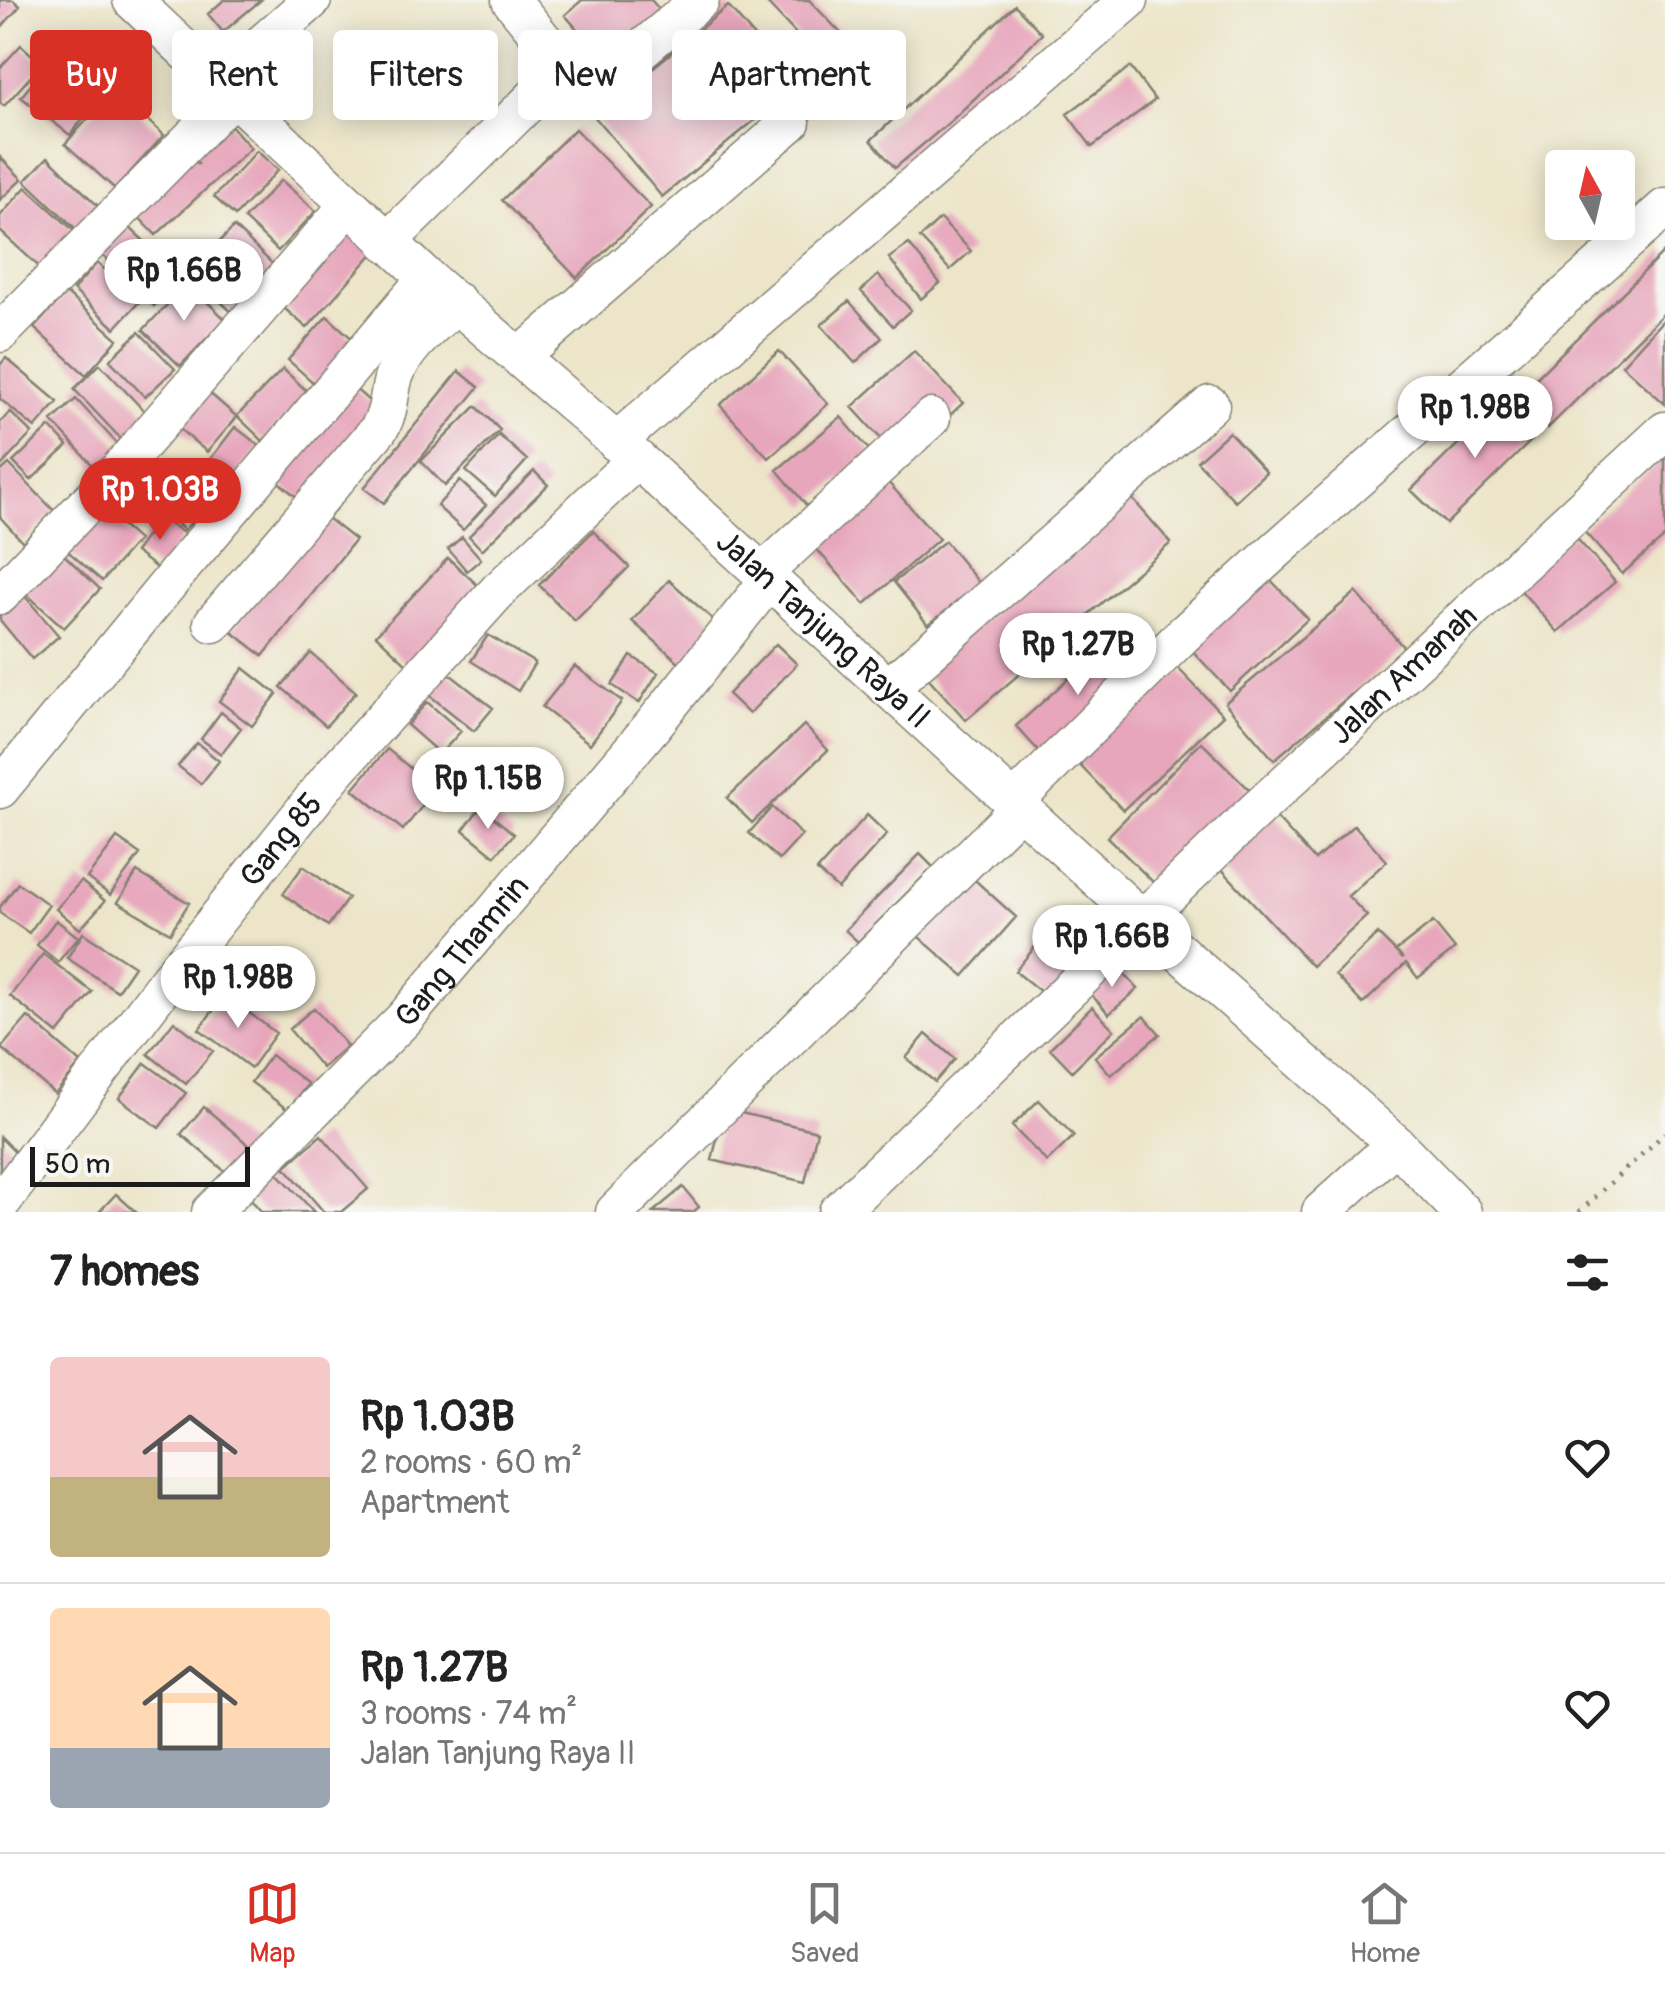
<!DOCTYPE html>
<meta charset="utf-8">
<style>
body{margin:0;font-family:Pangolin,sans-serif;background:#f6f6f6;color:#222;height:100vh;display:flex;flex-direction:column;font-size:38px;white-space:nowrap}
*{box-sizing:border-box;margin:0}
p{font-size:32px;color:#767676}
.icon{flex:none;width:55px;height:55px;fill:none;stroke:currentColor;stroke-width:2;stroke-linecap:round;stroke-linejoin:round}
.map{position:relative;height:1212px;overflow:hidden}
.side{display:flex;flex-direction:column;background:#fff;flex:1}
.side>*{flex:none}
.guide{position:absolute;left:30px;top:30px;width:1000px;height:90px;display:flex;gap:20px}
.needle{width:65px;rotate:352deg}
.controls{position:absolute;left:1545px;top:150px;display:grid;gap:20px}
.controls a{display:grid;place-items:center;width:90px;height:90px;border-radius:10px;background:#fff;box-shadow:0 5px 25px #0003;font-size:50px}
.scale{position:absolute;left:30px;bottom:25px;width:220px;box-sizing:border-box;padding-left:10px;border:5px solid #1c1c1c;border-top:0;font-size:28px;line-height:35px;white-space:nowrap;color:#1c1c1c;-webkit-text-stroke:8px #f6f6f2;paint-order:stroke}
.price{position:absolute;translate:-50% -85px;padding:0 22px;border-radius:35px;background:#fff;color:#222;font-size:32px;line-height:65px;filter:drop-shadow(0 2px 5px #0008)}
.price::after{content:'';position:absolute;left:50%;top:60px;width:30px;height:22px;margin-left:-15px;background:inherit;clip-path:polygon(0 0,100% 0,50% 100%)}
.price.on{background:#d93025;color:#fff}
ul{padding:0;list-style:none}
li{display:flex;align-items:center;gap:30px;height:250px;padding:0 50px}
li+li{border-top:2px solid #e0e0e0}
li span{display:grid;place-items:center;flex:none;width:280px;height:200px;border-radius:10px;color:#555}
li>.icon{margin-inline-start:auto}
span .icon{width:120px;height:120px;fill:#fffc;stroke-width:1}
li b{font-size:42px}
h2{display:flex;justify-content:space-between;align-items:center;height:120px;padding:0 50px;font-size:42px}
.tag{padding:0 35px;border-radius:10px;background:#fff;box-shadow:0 5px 25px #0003;font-size:35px;line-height:90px}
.tag.on{background:#d93025;color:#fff}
.dock{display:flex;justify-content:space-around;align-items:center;height:140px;border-top:2px solid #e0e0e0;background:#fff;font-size:28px;color:#767676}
.dock a{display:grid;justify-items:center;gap:5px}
.dock .on{color:#d93025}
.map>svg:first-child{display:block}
</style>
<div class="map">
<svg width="1665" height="1212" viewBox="0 0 1665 1212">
<rect width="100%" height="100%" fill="#f6f6f2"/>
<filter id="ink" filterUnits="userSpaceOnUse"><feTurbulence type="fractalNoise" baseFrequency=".01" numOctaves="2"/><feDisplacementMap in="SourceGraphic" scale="20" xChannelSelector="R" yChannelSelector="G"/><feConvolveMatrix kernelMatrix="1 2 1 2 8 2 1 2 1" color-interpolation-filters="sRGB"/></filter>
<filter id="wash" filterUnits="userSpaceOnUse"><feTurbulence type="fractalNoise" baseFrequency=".0048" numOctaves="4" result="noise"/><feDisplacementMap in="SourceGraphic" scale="40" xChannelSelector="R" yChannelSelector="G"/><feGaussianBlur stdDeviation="2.25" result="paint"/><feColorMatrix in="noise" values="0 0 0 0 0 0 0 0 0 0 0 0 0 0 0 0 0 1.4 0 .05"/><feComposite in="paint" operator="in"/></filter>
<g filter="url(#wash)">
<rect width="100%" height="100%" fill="#ece5c9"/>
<g id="blocks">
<path fill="#e7a6bc" d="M0 0H13L20 6 0 29Z
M224 0H261L223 32 208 14Z
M582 0H651L669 20 612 69 565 15Z
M764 0H809L859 52 835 75Z
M1015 5 1042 34 952 120 895 168 871 140Z
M728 6 796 86 662 197 594 116Z
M21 45 42 64 4 106 0 103V68Z
M59 50 108 88 70 135 21 97Z
M1130 67 1155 100 1092 147 1067 114Z
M114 90 164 135 115 189 65 144Z
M225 119 251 148 156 235 130 208 188 153 199 165 189 152Z
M575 129 651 207 577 278 502 200Z
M257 151 278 170 235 216 214 197Z
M0 157 22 179 0 200Z
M48 157 98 206 76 229 25 181Z
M281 180 316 211 278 251 244 219Z
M26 187 80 236 46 273 0 231V216Z
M940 219 971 251 950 270 920 238Z
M345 223 376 250 307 328 277 302Z
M127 225 182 277 154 306 100 253Z
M234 227 281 272 237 317 190 273Z
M909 244 940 283 921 299 889 258Z
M1665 251V312L1548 428 1517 397Z
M97 263 140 301 115 328 73 290Z
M878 275 911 310 893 326 861 291Z
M188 283 225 319 180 366 143 330Z
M66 293 118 339 86 375 34 328Z
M849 301 882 338 855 363 821 325Z
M327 316 356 342 316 385 288 360Z
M1665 318V404L1622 365Z
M139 332 175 369 145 397 110 360Z
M779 351 828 404 769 458 720 405Z
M914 351 963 403 945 420 883 441 852 407Z
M6 358 58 402 35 428 0 399V365Z
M100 364 147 414 121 439 74 389Z
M283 369 309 393 263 441 237 416Z
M459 371 479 387 384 503 364 488Z
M352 386 384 414 306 505 274 478Z
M206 390 237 417 207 452 176 426Z
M1505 398 1539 433 1446 524 1411 490Z
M76 399 122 449 98 471 52 421Z
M476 406 500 430 445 486 421 461Z
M10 412 32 433 0 467V423Z
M841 417 872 453 807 506 777 470Z
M50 427 68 446 31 480 13 462Z
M235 427 260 446 233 481 208 462Z
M1229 432 1266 472 1235 501 1197 461Z
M499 435 527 460 495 496 466 471Z
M1665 457V537L1622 574 1582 529Z
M9 464 55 512 23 542 0 517V472Z
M534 471 548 485 482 550 469 536Z
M197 475 218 494 184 530 164 512Z
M460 481 486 505 463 530 437 506Z
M887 481 939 539 865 604 813 545Z
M1129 495 1171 543 966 720 923 672Z
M99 506 138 540 102 581 63 547Z
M323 515 355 540 263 656 231 631Z
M160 517 185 534 159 570 135 552Z
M593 531 629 567 575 621 539 585Z
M1573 534 1615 582 1558 632 1515 584Z
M462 537 481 559 467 571 448 549Z
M945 541 980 584 928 625 894 582Z
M59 550 100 589 64 628 22 590Z
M448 558 484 591 411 668 376 635Z
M1265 574 1308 619 1230 691 1188 646Z
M669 580 717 623 681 664 632 621Z
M1356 592 1405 649 1274 760 1225 703Z
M23 594 59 636 32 659 0 620V614Z
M488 635 535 663 518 691 471 661Z
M1112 639 1141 670 1045 758 1016 726Z
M776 644 797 664 749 714 728 694Z
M311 653 356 692 326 726 281 687Z
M631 656 658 673 639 703 612 685Z
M1170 660 1223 715 1123 810 1070 755Z
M575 666 622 701 590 744 542 707Z
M244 668 277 694 252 726 219 701Z
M447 672 493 708 474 731 429 695Z
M427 702 461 731 440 754 407 725Z
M221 712 241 728 221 754 201 739Z
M804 725 828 750 752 823 727 798Z
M1201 742 1250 790 1156 885 1107 837Z
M197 743 219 761 201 784 178 766Z
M387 749 436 789 403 830 353 789Z
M481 807 514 834 495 856 463 830Z
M772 807 802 835 779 860 749 833Z
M1273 814 1315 860 1354 825 1387 861 1348 896 1367 916 1312 966 1217 864Z
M867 815 887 834 838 889 817 871Z
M117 838 140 854 110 895 87 878Z
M920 854 933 867 858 942 845 930Z
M303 866 348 898 328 926 283 894Z
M137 872 189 903 170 933 118 902Z
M966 872 1016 917 964 976 913 932Z
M81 881 105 901 80 929 56 909Z
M18 883 49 905 29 933 0 913V907Z
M56 920 78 937 58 962 37 945Z
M1433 922 1455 949 1418 978 1406 963 1363 1004 1335 975 1378 934 1403 959 1396 951Z
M1054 924 1090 953 1051 1000 1015 971Z
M83 933 134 966 117 991 67 958Z
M43 954 92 992 58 1034 10 996Z
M1116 965 1138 989 1109 1014 1087 990Z
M225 995 276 1033 251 1068 199 1029Z
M1092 1007 1114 1030 1072 1071 1050 1048Z
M314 1008 347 1046 322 1068 289 1029Z
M1144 1016 1160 1034 1111 1075 1095 1057Z
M28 1017 81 1063 55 1094 1 1048Z
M174 1021 213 1051 186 1084 148 1054Z
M926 1034 955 1059 935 1082 906 1058Z
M271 1055 308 1084 288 1110 251 1082Z
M145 1063 186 1093 159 1128 119 1098Z
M1039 1100 1074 1136 1047 1162 1012 1126Z
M204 1107 251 1147 228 1174 181 1134Z
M724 1109 817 1131 805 1182 712 1160Z
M321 1135 368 1189 341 1212H324L285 1167Z
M0 1137 23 1160 0 1184Z
M276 1171 314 1212H262L248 1196Z
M683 1187 699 1207 693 1212H653Z
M116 1194 136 1212H99Z"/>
</g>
</g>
<g filter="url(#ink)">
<use href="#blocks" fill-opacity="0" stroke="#848072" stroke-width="2.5"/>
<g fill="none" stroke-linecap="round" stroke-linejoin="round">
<g stroke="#848072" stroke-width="41">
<g id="minor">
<path id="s1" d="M132 0 427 278 637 459 1143 920 1396 1144 1462 1212"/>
<path d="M565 67 591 92 700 0"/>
<path d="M220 81 312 0"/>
<path d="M387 242 565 67 511 0"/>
<path d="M0 333 235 94"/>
<path d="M520 357 791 122"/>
<path d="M616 442 1129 0"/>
<path d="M763 573 931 418"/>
<path d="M0 595 117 472 348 206"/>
<path d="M213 623 378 430C390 413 388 395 394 376 406 345 434 325 457 302"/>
<path d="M888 688 1210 405"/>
<path d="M0 789 182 567 427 278"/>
<path d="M1014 802 1184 634 1274 552 1665 208"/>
<path id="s2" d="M0 1204 165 984 335 772 498 591 637 459"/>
<path id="s3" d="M211 1212 404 1019 654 724 770 579"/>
<path d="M615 1212 1020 808"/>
<path id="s4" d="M838 1212 1249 817 1665 431"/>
<path d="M1321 1212 1396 1144"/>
</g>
</g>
<path stroke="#848072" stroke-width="5" stroke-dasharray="2.5 8" stroke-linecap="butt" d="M1579 1212 1665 1133"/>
<use href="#minor" stroke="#fff" stroke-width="38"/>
</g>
</g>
<g text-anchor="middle" stroke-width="10" stroke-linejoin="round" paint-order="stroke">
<g font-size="32" fill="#1c1c1c" stroke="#f6f6f2">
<text dy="11" stroke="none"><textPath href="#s1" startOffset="935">Jalan Tanjung Raya II</textPath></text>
<text dy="11" stroke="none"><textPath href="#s4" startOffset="780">Jalan Amanah</textPath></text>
<text dy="11" stroke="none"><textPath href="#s2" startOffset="460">Gang 85</textPath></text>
<text dy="11" stroke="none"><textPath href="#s3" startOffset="362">Gang Thamrin</textPath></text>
</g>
</g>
</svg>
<div class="controls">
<a><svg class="needle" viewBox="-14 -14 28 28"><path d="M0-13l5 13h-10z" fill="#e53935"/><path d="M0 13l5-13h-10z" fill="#767676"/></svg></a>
</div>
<div class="scale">50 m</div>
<b class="price" style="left:184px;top:324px">Rp 1.66B</b>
<b class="price" style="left:1475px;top:461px">Rp 1.98B</b>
<b class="price on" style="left:160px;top:543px">Rp 1.03B</b>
<b class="price" style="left:1078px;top:698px">Rp 1.27B</b>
<b class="price" style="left:488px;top:832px">Rp 1.15B</b>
<b class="price" style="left:1112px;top:990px">Rp 1.66B</b>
<b class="price" style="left:238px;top:1031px">Rp 1.98B</b>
<div class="guide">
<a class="tag on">Buy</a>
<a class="tag">Rent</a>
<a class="tag">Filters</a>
<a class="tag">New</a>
<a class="tag">Apartment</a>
</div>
</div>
<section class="side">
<h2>7 homes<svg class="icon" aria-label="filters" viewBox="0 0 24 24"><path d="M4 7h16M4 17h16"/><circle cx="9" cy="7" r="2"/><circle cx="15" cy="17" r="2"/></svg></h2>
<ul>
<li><span style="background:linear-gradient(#f6c9c9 60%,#c2b280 0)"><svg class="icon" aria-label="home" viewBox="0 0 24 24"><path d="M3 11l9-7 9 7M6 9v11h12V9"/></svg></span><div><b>Rp 1.03B</b><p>2 rooms · 60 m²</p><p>Apartment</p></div><svg class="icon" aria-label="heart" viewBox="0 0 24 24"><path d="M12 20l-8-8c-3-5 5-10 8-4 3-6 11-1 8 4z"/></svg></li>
<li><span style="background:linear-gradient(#ffd9b3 70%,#9aa5b1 0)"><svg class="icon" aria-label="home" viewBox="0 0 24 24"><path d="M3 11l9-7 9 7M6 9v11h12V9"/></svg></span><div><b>Rp 1.27B</b><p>3 rooms · 74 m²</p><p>Jalan Tanjung Raya II</p></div><svg class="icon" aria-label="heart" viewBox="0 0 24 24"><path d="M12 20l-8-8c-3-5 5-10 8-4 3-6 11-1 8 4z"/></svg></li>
</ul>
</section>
<nav class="dock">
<a class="on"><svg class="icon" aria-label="map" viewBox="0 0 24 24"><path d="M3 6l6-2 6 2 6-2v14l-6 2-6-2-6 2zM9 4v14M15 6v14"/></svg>Map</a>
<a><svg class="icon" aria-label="saved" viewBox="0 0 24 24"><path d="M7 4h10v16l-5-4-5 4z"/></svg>Saved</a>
<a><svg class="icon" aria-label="home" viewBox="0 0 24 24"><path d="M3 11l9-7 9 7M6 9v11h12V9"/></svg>Home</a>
</nav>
